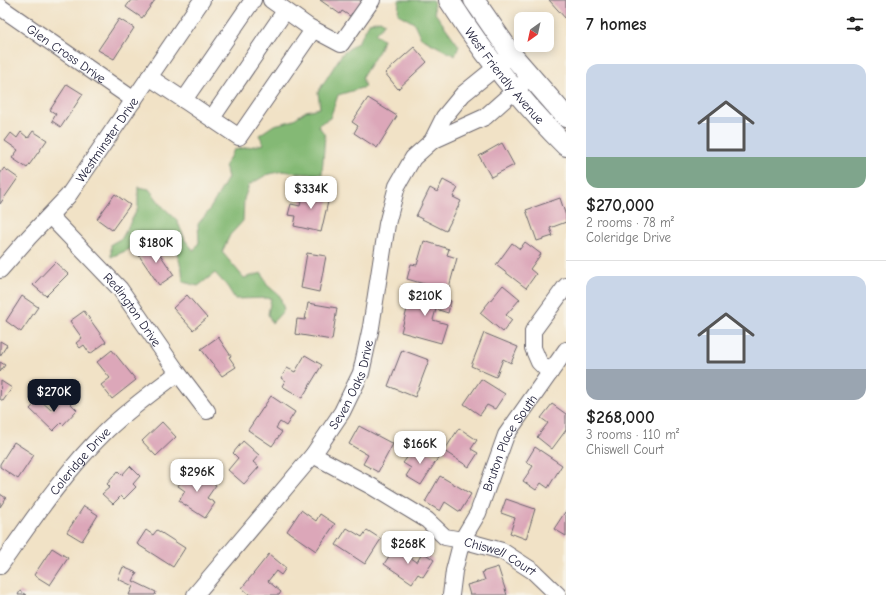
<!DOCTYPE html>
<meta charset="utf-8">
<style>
body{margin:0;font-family:"Comic Neue",sans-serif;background:#f6f6f6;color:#222;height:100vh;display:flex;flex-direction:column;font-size:15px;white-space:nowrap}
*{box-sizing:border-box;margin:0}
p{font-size:13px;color:#767676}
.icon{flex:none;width:22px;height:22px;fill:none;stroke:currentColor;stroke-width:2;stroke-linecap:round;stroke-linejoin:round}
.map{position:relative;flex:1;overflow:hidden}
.details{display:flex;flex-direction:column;background:#fff;width:320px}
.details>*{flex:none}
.needle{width:26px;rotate:213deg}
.tools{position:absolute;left:514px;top:12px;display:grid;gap:8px}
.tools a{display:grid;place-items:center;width:40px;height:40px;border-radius:8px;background:#fff;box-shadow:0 2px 10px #0003;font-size:20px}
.price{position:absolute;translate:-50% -34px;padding:0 9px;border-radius:8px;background:#fff;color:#222;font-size:13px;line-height:26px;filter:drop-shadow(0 1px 2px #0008)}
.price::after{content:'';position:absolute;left:50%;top:24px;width:12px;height:9px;margin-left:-6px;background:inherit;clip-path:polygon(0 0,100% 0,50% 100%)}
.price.selected{background:#111827;color:#fff}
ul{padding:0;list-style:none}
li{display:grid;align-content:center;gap:8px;height:212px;padding:0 20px}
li+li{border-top:1px solid #e0e0e0}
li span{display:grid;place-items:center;height:124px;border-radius:12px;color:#555}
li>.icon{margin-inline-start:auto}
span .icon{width:72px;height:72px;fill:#fffc;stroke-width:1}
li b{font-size:17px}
h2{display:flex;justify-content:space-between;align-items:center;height:48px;padding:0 20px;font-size:17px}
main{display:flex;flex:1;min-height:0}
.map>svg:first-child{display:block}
</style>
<main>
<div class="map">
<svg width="566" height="595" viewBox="0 0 566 595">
<rect width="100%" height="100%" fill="#f7f3e8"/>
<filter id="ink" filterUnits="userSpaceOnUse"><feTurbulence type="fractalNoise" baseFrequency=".025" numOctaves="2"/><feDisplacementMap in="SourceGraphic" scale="8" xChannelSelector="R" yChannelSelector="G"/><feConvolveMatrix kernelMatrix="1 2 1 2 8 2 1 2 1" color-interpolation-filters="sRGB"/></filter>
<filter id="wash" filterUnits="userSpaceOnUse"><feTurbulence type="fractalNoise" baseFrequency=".012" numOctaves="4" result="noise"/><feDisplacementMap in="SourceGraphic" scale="16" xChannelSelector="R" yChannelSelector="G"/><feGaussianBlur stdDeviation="0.9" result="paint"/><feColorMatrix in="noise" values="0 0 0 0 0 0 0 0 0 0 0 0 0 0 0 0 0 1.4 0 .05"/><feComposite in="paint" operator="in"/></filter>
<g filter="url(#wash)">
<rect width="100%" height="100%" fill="#f1e2c6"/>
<path fill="#84b975" stroke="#536e58" d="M399 0H433L435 13 459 46 455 56 421 38 414 23 398 14Z
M380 20 385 23 375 34 383 39 380 49 362 77 365 87 338 95 330 118 318 125 325 135 322 174H306L282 171 266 175 249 185 244 199 243 221 230 235 222 252 244 278 262 273 267 285 280 296 284 310 272 323 268 314 271 298 235 299 227 286 215 273 198 286 183 282 182 270 174 243 160 235 141 232 130 249 111 257V244L122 238 138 208V187L149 189 163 207 177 220 185 240 194 251 199 242 198 224 208 212 228 178 225 165 234 150 264 144 259 135 274 125 291 121 306 111 320 108 318 92 342 54 358 42 370 22Z"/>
<g id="blocks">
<path fill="#dca7b9" d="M131 0H155L142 18 126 7Z
M320 0H366L356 15 352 13 350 16 342 11 340 14Z
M549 0H566V19Z
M119 19 134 28 114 59 98 50Z
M414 47 427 62 398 89 385 73Z
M67 84 83 94 61 127 52 121 56 114 50 110Z
M368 98 397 116 377 148 354 133 358 126 352 122Z
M33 131 47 140 27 168 12 158 18 150 5 141 11 133 17 138 21 132 28 138Z
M502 143 514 165 491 177 479 156Z
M4 168 18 178 0 204V174Z
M443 180 458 188 453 197 461 201 446 231 416 216 430 188 437 192Z
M304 187 330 193 321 232 294 226 296 216 288 215 291 204 300 206Z
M115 194 130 205 112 230 97 219Z
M560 198 566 216V222L550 228 553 236 537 241 526 210Z
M424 241 449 249 447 255 457 258 448 291 407 279 411 264 417 265Z
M525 242 541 254 530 269 536 274 526 288 496 265 512 243 520 249Z
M153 244 174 275 159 285 138 254Z
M307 253 326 256 319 292 301 288Z
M55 262 68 274 46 296 33 285Z
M503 285 520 299 506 315 512 320 503 332 480 313Z
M412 290 451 301 448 313 436 309 433 320 447 324 441 343 401 332Z
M187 295 207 318 193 330 173 308Z
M22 296 38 307 21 332 6 321Z
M308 303 337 308 332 340 295 334 297 319 305 320Z
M84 311 106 342 90 354 84 345 80 348 76 343 82 338 70 321Z
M484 333 518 347 511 363 503 359 496 377 471 366Z
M218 337 231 356 229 357 236 367 222 376 201 349Z
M0 341 7 345 0 356Z
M112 350 136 380 112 399 101 385 110 378 97 362Z
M402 350 429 360 415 397 388 386Z
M305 355 322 365 302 398 282 386 285 381 281 378 287 368 295 372Z
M0 362 5 365 0 372Z
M481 379 505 394 495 409 487 405 480 415 464 404Z
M1 381 12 388 3 401 0 399Z
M63 396 77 410 63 425 61 423 53 431 30 409 39 399 51 410Z
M271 396 295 412 286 426 280 422 276 428 282 432 272 446 248 430Z
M552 404 566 414V430L552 449 537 437 548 423 541 418Z
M162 422 176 437 156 456 142 441Z
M359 426 393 444 378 472 363 464 368 455 349 444Z
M459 428 477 440 471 449 478 453 469 467 444 451Z
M243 441 259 455 253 462 259 467 244 484 228 470 238 458 233 453Z
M14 442 34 455 18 479 0 467V464Z
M419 446 438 458 421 485 406 476 411 468 403 463 412 451 415 453Z
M535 447 562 465 548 488 541 483 536 490 523 481 533 466 526 462Z
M130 466 140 476 133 484 136 487 124 499 121 496 113 504 102 494 110 487 107 484 118 471 122 475Z
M189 468 216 485 207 498 215 503 205 518 179 501 185 491 178 486Z
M440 476 471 494 460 512 445 502 440 511 425 502Z
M0 494 6 498 0 507Z
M506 499 535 509 526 539 510 533 515 518 501 513Z
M84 506 98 515 82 541 67 532Z
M301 510 316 521 320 514 335 524 316 551 287 531Z
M565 512H566V536L554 529Z
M347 528 362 537 367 530 381 539 365 564 336 545Z
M146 530 153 535 157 530 185 548 173 567 137 544Z
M395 547 417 562 423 552 434 560 423 577 418 574 412 583 384 564Z
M52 548 68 558 50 585 34 575Z
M269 554 286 568 281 575 276 571 268 581 281 592 279 595H250L242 588Z
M123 567 137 573 133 581 156 592 155 595H129L133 586 118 579Z
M498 567 507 595H470L467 585 485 580 482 572Z
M20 591 26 595H18Z"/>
</g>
</g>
<g filter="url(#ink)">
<use href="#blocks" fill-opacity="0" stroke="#6a656c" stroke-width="1"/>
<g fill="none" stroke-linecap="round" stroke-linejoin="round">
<g stroke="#6a656c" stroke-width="18">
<g id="minor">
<path d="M271 0 309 27 341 44 372 0"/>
<path id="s1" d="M0 7 134 100"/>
<path d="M149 77 184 100 253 0"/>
<path d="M184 100 239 137 313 30"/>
<path d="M212 118 285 11"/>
<path d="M432 141 444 117 463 94 505 60"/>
<path id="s2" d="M50 216 120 289 178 373 207 411"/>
<path id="s3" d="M0 270 29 237 68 196 202 0"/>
<path d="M550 373 539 362 533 348V331L566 286"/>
<path id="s4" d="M313 455 371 486 427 520 445 537 462 540 502 551 533 571 558 595"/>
<path id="s5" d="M0 566C33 519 66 470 107 430 129 409 154 391 178 373"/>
<path id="s6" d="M195 595 313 455 342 412 361 373 371 327 387 224 397 186 413 158 432 141 485 117 530 77"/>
<path id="s7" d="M451 595 454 571 462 540 478 513 506 435 566 350"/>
</g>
</g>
<g stroke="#6a656c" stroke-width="22">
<g id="major">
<path id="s8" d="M449 0C483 53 521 102 566 146"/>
<path d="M474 0 512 55 566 117"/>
</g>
</g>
<use href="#minor" stroke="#fff" stroke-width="16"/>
<use href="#major" stroke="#fff" stroke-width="20"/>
</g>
</g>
<g text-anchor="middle" stroke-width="3.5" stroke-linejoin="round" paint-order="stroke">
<g font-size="13" fill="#22223b" stroke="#f7f3e8">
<text dy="5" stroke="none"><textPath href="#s1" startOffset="81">Glen Cross Drive</textPath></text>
<text dy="5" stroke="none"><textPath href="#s8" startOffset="94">West Friendly Avenue</textPath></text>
<text dy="5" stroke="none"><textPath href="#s3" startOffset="169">Westminster Drive</textPath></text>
<text dy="5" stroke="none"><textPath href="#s2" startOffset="125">Redington Drive</textPath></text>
<text dy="5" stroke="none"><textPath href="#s6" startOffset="264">Seven Oaks Drive</textPath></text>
<text dy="5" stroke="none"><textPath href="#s7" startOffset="165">Bruton Place South</textPath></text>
<text dy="5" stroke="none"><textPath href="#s5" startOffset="132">Coleridge Drive</textPath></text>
<text dy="5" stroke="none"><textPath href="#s4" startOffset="215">Chiswell Court</textPath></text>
</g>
</g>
</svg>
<div class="tools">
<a><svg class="needle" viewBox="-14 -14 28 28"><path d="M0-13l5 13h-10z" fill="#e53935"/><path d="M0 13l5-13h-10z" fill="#767676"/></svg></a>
</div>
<b class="price" style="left:311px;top:210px">$334K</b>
<b class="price" style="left:156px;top:264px">$180K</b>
<b class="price" style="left:425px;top:317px">$210K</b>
<b class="price selected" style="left:54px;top:413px">$270K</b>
<b class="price" style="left:420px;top:465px">$166K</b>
<b class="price" style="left:197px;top:493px">$296K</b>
<b class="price" style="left:408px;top:565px">$268K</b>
</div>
<section class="details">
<h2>7 homes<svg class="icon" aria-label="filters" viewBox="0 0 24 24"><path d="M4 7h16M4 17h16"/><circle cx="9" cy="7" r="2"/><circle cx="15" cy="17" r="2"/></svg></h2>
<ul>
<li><span style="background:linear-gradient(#c9d6e8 75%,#7fa58c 0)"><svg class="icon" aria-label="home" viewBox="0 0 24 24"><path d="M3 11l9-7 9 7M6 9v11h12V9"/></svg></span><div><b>$270,000</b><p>2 rooms · 78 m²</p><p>Coleridge Drive</p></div></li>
<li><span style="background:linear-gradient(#c9d6e8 75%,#9aa5b1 0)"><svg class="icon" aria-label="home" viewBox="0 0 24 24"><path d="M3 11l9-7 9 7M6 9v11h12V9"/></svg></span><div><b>$268,000</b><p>3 rooms · 110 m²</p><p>Chiswell Court</p></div></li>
</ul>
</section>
</main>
